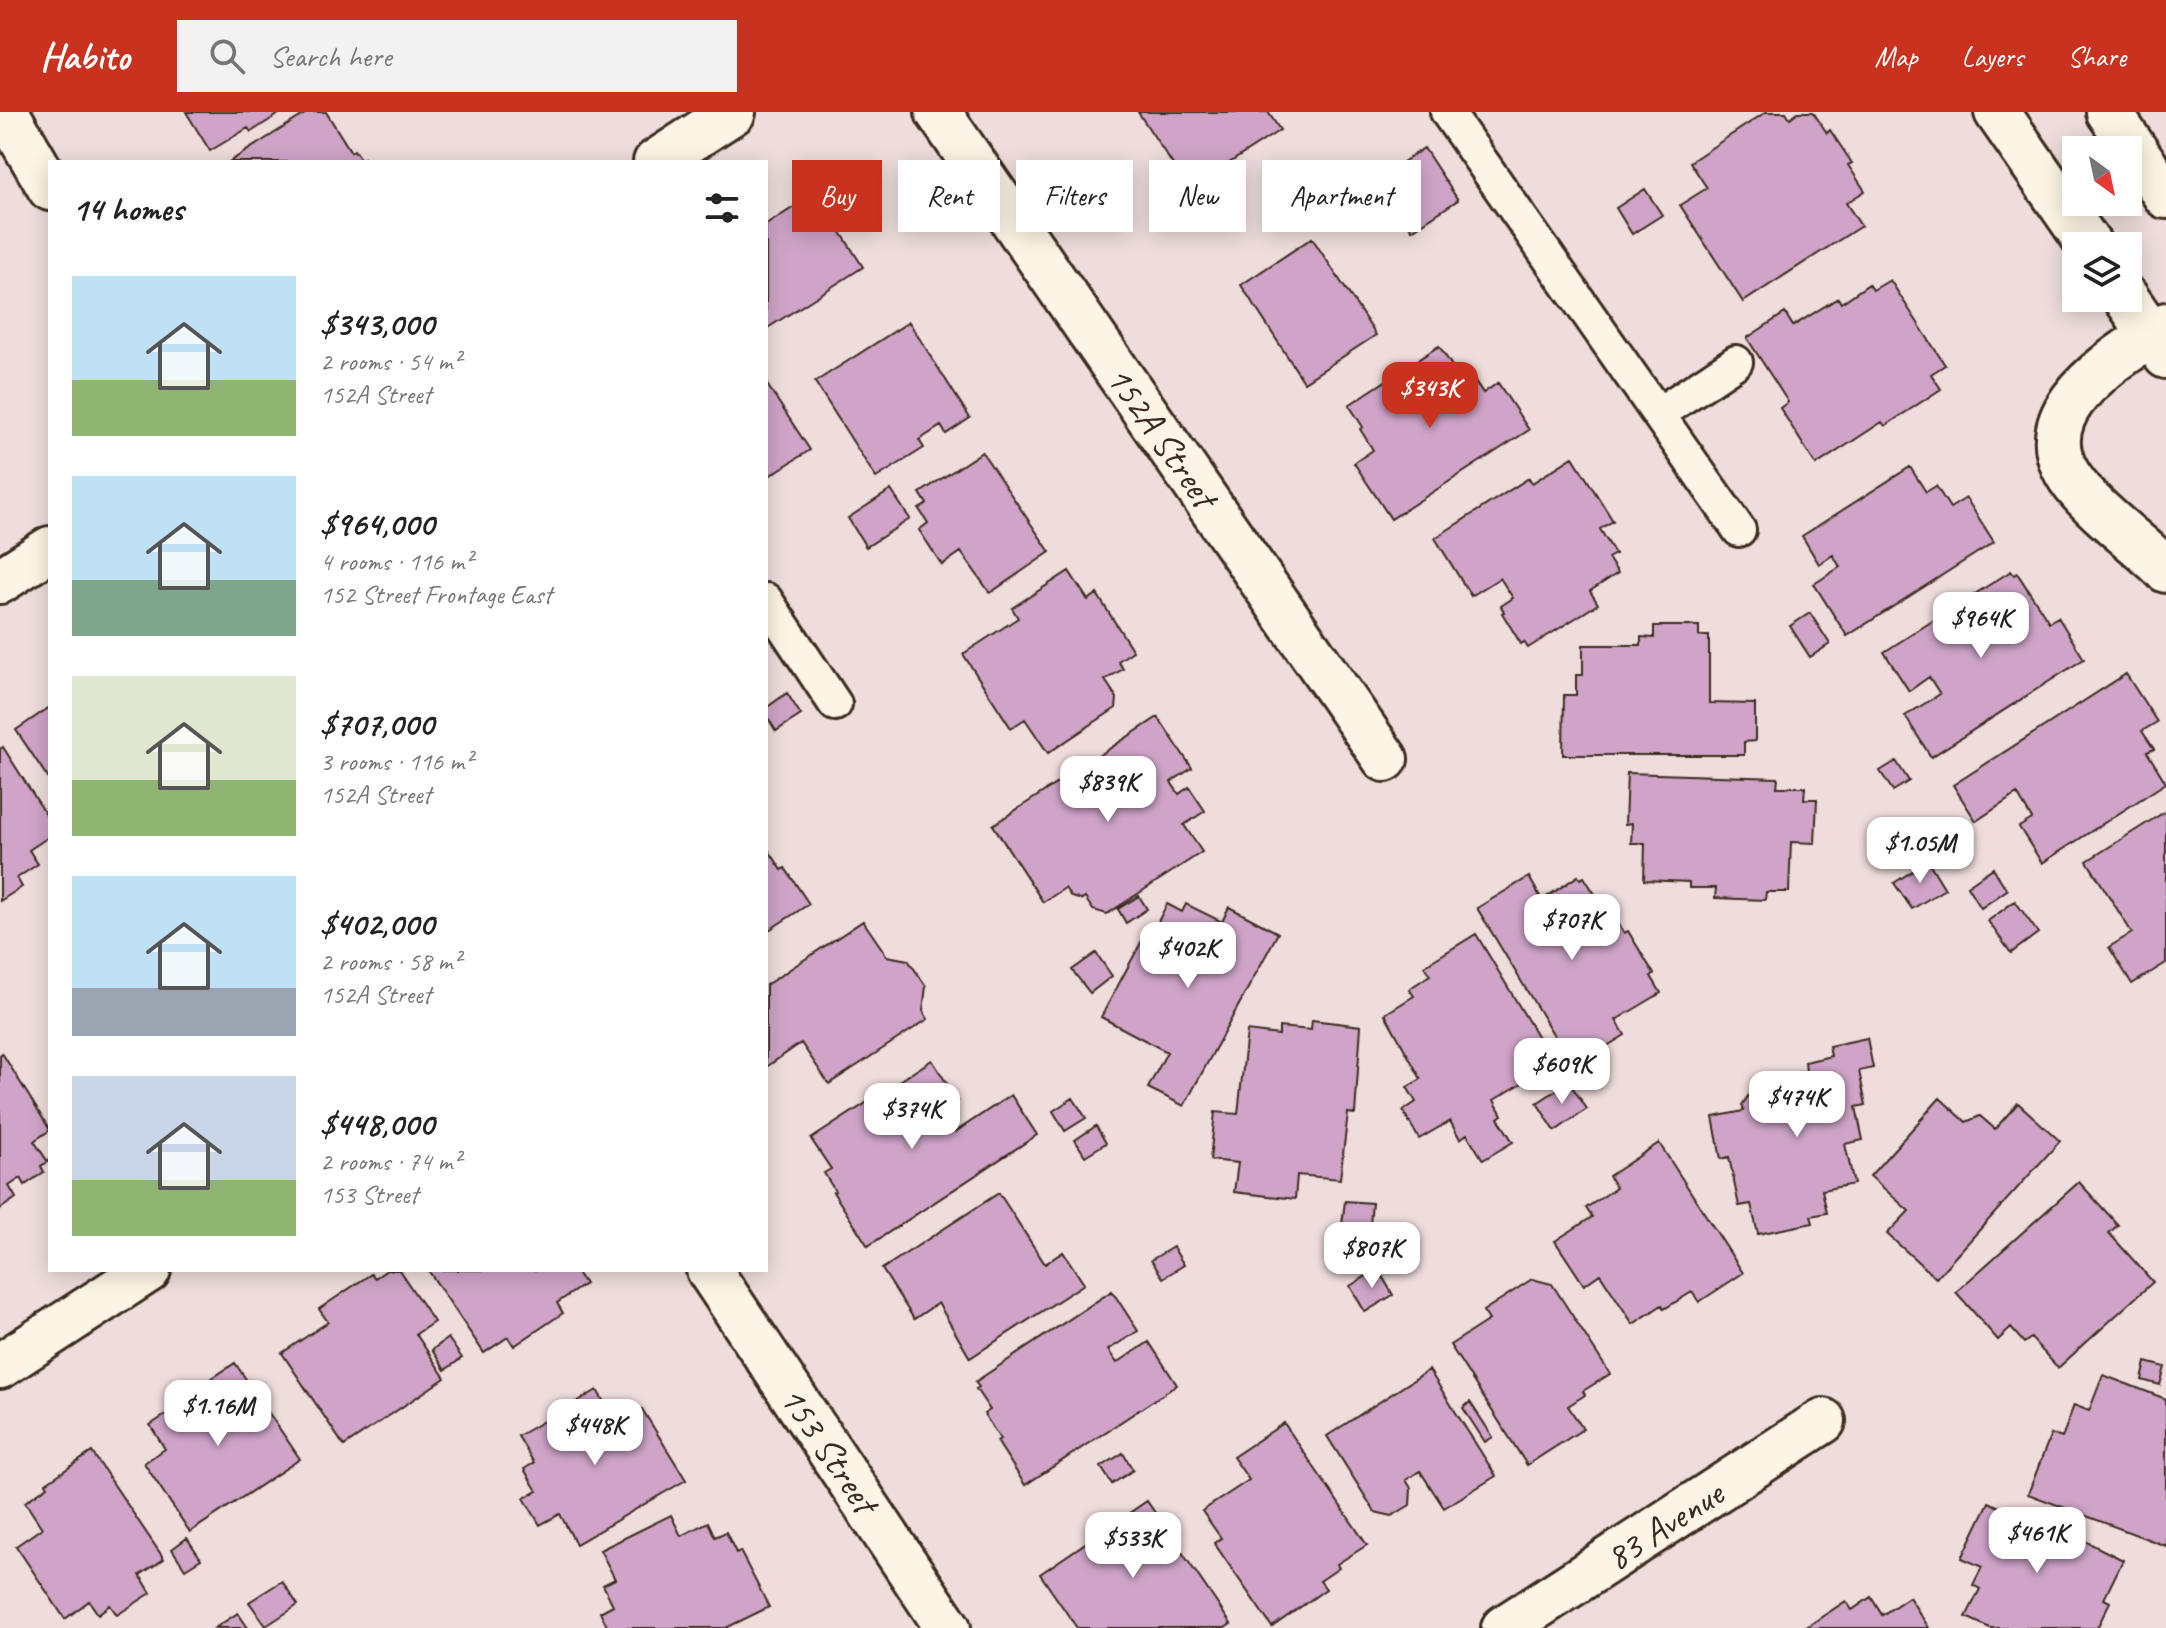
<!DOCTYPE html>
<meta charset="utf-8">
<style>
body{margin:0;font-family:Caveat,sans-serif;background:#f2f2f2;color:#222;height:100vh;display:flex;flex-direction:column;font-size:30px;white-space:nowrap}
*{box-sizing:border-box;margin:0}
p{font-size:26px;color:#767676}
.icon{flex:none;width:44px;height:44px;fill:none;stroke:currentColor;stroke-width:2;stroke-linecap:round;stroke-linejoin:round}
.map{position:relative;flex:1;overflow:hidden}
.drawer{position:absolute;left:48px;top:48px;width:720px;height:1112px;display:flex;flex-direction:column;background:#fff;border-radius:0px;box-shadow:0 4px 20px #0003}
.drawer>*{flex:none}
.hud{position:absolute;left:792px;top:48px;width:760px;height:72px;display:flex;gap:16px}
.needle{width:52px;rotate:147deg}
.fabs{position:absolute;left:2062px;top:24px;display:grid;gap:16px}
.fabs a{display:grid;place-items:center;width:80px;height:80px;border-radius:0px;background:#fff;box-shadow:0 4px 20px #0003;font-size:40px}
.price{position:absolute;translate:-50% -68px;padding:0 18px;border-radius:16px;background:#fff;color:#222;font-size:26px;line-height:52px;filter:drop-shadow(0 2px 4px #0008)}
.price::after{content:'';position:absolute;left:50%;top:48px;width:24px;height:18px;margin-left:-12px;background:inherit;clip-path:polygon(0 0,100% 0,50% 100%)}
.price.on{background:#c8321e;color:#fff}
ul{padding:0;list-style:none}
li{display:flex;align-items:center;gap:24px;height:200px;padding:0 24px}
li span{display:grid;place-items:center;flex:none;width:224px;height:160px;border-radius:0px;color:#555}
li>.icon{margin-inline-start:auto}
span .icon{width:96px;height:96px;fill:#fffc;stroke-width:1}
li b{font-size:34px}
h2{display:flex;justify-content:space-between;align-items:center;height:96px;padding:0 24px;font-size:34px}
.pill{padding:0 28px;border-radius:0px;background:#fff;box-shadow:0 4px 20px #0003;font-size:28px;line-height:72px}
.pill.on{background:#c8321e;color:#fff}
header{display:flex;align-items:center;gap:48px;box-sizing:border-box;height:112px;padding:0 40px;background:#c8321e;color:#fff}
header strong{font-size:38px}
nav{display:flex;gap:44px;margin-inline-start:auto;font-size:28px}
.search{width:560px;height:72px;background:#f2f2f2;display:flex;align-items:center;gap:20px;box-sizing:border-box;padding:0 28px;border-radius:0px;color:#767676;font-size:30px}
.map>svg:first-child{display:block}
</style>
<header>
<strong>Habito</strong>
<div class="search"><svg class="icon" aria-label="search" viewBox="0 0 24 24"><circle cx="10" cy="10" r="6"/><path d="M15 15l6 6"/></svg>Search here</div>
<nav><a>Map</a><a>Layers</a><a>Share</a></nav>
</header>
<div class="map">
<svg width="2166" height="1516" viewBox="0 0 2166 1516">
<rect width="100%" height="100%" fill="#eedddc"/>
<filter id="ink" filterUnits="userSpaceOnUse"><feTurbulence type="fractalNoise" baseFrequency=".0125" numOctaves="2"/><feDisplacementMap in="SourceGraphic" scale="16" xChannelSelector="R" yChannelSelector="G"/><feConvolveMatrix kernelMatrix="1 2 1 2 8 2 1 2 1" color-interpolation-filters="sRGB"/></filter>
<g filter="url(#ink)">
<path fill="#cfa4c8" stroke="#3b2a1e" stroke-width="2" d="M186 0H282L251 20 248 16 210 39Z
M308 0H326L351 40 354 38 361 48 364 46 366 50H229Z
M1138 0H1268L1280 18 1189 77Z
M1766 0H1786L1790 6 1798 0H1813L1827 21 1830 18 1852 51 1848 53 1865 79 1846 91 1861 114 1743 190 1680 93 1707 76 1690 50Z
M1424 36 1458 88 1412 118 1378 67Z
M1645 77 1662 103 1632 122 1616 96Z
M816 81 863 155 766 217V113Z
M1312 126 1376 223 1304 270 1241 173Z
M1890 168 1945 253 1931 262 1941 277 1885 314 1882 310 1816 353 1780 296 1788 290 1747 226 1785 201 1793 214 1838 186 1841 191 1869 172 1873 178Z
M909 210 970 306 946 322 941 314 919 328 924 336 876 366 815 270Z
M1439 234 1458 263 1467 257 1483 281 1498 271 1529 318 1391 407 1354 351 1373 338 1360 317 1363 315 1349 293Z
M766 271 810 338 766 366Z
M982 340 1050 440 990 481 961 440 942 453 919 418 928 411 919 397 927 392 920 381Z
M1573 345 1613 409 1600 417 1615 442 1608 446 1618 461 1590 479 1598 492 1528 536 1524 530 1521 532 1502 501 1504 500 1501 494 1513 486 1500 466 1471 484 1435 426 1529 366 1532 371Z
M1910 355 1926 380 1936 374 1950 396 1966 386 1994 430 1847 524 1814 472 1840 455 1833 443 1819 452 1802 424Z
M891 378 910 407 866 435 848 406Z
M1069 459 1088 488 1097 482 1133 539 1118 549 1123 557 1105 568 1117 586 1116 596 1048 641 1025 607 1011 616 963 542 1018 506 1012 496Z
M2011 459 2014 463 2017 461 2049 510 2058 505 2084 547 1931 645 1905 604 1940 582 1929 565 1909 579 1884 540Z
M1810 501 1830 532 1810 545 1790 514Z
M1654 514H1699V524H1709V591L1755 592V629L1744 630V643H1563L1564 583H1576V563H1583V533H1641V525L1654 526Z
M2126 562 2157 610 2142 619 2154 637 2147 640 2166 671 2042 751 2019 715 2032 707 2017 682 1976 709 1953 673Z
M787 581 801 603 776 619 766 603V596Z
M50 595V669L16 618Z
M1158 605 1192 656 1171 670 1179 682 1189 675 1205 699 1184 713 1202 740 1107 802 1093 798 1085 786 1082 788 1071 785 1065 776 1043 790 993 713Z
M3 635 50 709V724L29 738 38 752 17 766 22 775 0 789V637Z
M1896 649 1909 669 1893 679 1880 659Z
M1627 661 1778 666 1777 675H1805L1804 687H1817L1815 731 1791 730 1789 780H1766L1765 788 1715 786 1716 776H1689V770L1644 768 1645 731H1631L1632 711 1625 712Z
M2166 699V851L2132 872 2109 835 2132 821 2087 749Z
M766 734 782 758 785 756 809 792 766 820Z
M1928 749 1945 777 1912 797 1894 771Z
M1993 756 2007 778 1981 796 1967 774Z
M1578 764 1580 767 1584 765 1607 801 1610 799 1624 821 1628 819 1654 862 1651 864 1661 881 1616 908 1625 923 1573 955 1477 796 1529 765 1542 788Z
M1139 784 1147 797 1126 811 1118 797Z
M2015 789 2038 821 2011 841 1988 809Z
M1167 792 1182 800 1186 792 1222 810 1229 795 1278 821 1184 994 1148 976 1167 940 1101 905 1144 825 1149 827Z
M863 809 887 844 908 848 926 874 923 899 928 907 829 972 801 931 766 955V873Z
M1476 822 1554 952 1494 988 1502 1003 1498 1006 1513 1030 1483 1048 1467 1022 1460 1027 1450 1009 1419 1027 1403 999 1416 990 1407 975 1421 967 1385 902 1414 884 1409 877 1430 863 1424 854Z
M1096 841 1112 864 1090 881 1072 858Z
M1312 908 1361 914 1355 1002 1348 1001 1340 1067 1297 1063 1295 1087 1234 1080 1238 1051 1210 1048 1215 1000 1238 1002 1247 919 1279 923V915L1311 918Z
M1867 926 1873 956 1859 959 1866 993 1856 995 1863 1028 1845 1032 1854 1072 1822 1078 1827 1101 1811 1104 1813 1111 1758 1122 1751 1092 1739 1094 1729 1045 1721 1047 1713 1005 1744 999 1742 993 1749 983 1779 977 1777 965 1806 959 1805 950 1831 944 1829 934Z
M2 941 50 1018 34 1029 48 1050 41 1054 44 1060 25 1073 21 1066 9 1074 16 1086 0 1097V943Z
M932 948 958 989 942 1000 955 1020 1011 983 1037 1023 868 1134 833 1080 835 1079 824 1061 831 1057 811 1027Z
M1569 970 1587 997 1555 1019 1537 991Z
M1073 986 1086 1006 1065 1019 1053 999Z
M1940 986 1966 1010 1980 1004 1995 1017 2018 991 2060 1029 1936 1166 1887 1122 1909 1099 1870 1064Z
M1096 1014 1106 1031 1085 1044 1075 1028Z
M1659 1031 1743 1161 1699 1190 1692 1180 1664 1197 1662 1193 1633 1212 1600 1162 1584 1173 1555 1129 1592 1105 1586 1096 1616 1076 1609 1064Z
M2079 1070 2118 1113 2109 1121 2153 1170 2058 1256 2031 1226 2024 1231 2011 1216 1998 1228 1956 1180Z
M999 1081 1045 1152 1063 1140 1084 1172 970 1246 938 1191 914 1207 882 1157Z
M1345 1089 1372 1091 1369 1123 1341 1120Z
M1173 1135 1184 1153 1163 1166 1151 1148Z
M1378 1157 1393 1183 1365 1200 1350 1174Z
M387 1158H399L434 1210 416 1222 445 1266 344 1334 282 1241 328 1210 319 1197 371 1162 375 1166Z
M428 1158H575L585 1172 557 1191 563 1201 514 1234 508 1225 484 1241Z
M1532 1167 1552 1172 1610 1262 1583 1279 1585 1283 1568 1294 1583 1317 1527 1353 1450 1233 1489 1208 1483 1199Z
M1112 1179 1138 1219 1108 1238 1117 1251 1149 1230 1177 1273 1025 1373 997 1329 1000 1327 984 1302 990 1298 976 1277 979 1275 975 1270Z
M448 1226 462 1246 445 1258 432 1238Z
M2146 1250 2165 1255 2160 1273 2142 1268Z
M235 1251 300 1347 190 1420 144 1351 165 1337 150 1313 178 1295 180 1298 189 1292 184 1285Z
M1429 1258 1496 1364 1444 1396 1420 1359 1406 1368 1411 1376 1410 1393 1392 1404 1375 1400 1327 1324Z
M2103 1263 2166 1287V1434L2028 1382 2051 1322 2062 1326 2074 1293 2089 1299Z
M597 1278 616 1311 642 1297 686 1368 576 1432 560 1402 540 1413 524 1386 537 1379 524 1357 534 1351 518 1324Z
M1470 1290 1493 1325 1485 1330 1463 1296Z
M1284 1311 1367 1433 1337 1452 1339 1456 1320 1469 1326 1477 1272 1515 1214 1431 1221 1426 1202 1399 1249 1368 1233 1345Z
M92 1340 164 1447 140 1463 151 1481 117 1503 110 1493 98 1502 89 1489 65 1507 16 1434 42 1416 25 1390 48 1374 46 1371Z
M1123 1341 1133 1358 1112 1372 1101 1355Z
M1147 1389 1231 1512 1225 1516H1077L1040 1462Z
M1989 1390 2039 1415 2043 1408 2123 1448 2104 1487 2110 1490 2097 1516H1990L1966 1505 1980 1477 1973 1473 1982 1455 1962 1446Z
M671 1403 681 1424 708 1410 715 1425 726 1420 736 1441 740 1439 769 1495 726 1516H608L600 1500 613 1493 603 1473 615 1467 600 1438Z
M187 1426 201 1447 185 1457 172 1437Z
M282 1469 298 1493 266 1514 249 1490Z
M1871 1485 1882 1503 1909 1485 1929 1516H1805L1846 1489 1852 1498Z
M238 1501 248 1516H215Z"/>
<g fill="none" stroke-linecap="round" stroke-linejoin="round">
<g stroke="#3b2a1e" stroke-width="38">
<path id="lane" d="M1447 0 1739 418
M1658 302 1736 250
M766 488 835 592"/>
</g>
<g stroke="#3b2a1e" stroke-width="50">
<path id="street" d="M6 0 50 76
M938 0 1385 647
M2166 213C2111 250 2014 304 2080 379 2105 408 2139 431 2166 458
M709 1158 948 1516
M0 1254 148 1158
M1504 1516 1823 1309"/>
</g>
<g stroke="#3b2a1e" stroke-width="50">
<path id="secondary" d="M1997 0 2090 134
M2109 0 2166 84
M656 50 733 0
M2126 186 2166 244
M0 469 50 437"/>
</g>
<use href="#lane" stroke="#fcf5e5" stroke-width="32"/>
<use href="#street" stroke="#fcf5e5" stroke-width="44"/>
<use href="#secondary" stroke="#fcf5e5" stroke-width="44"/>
</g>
</g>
<g text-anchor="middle" stroke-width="7" stroke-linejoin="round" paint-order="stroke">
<g font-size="38" fill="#3b2a1e" stroke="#fcf5e5">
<text transform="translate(1162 324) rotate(55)" y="13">152A Street</text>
<text transform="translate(829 1337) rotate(56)" y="13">153 Street</text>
<text transform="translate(1664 1413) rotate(-33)" y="13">83 Avenue</text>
</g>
</g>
</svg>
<div class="fabs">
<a><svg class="needle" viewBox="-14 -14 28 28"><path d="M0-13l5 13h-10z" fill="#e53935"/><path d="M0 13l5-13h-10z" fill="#767676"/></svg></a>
<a><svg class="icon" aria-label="layers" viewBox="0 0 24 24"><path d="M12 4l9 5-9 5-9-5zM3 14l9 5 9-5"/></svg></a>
</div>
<b class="price on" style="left:1430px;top:318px">$343K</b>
<b class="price" style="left:1981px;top:548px">$964K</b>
<b class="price" style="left:1108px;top:712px">$839K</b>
<b class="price" style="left:1920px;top:773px">$1.05M</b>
<b class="price" style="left:1572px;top:850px">$707K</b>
<b class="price" style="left:1188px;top:878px">$402K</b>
<b class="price" style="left:1562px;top:994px">$609K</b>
<b class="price" style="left:1797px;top:1027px">$474K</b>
<b class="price" style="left:912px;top:1039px">$374K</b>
<b class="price" style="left:1372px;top:1178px">$807K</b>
<b class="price" style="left:218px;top:1336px">$1.16M</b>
<b class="price" style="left:595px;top:1355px">$448K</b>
<b class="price" style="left:2037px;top:1463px">$461K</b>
<b class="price" style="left:1133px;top:1468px">$533K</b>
<div class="hud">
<a class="pill on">Buy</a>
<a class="pill">Rent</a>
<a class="pill">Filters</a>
<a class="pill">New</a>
<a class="pill">Apartment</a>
</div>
<section class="drawer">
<h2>14 homes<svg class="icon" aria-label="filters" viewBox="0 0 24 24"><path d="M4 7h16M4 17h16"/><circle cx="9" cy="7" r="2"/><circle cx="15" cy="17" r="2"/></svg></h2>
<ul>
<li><span style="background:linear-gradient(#bfe0f5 65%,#8fb573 0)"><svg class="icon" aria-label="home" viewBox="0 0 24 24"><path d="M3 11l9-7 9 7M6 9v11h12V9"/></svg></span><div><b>$343,000</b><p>2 rooms · 54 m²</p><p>152A Street</p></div></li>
<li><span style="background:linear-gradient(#bfe0f5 65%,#7fa58c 0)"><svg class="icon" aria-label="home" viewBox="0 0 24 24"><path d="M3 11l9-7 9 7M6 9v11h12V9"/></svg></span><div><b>$964,000</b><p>4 rooms · 116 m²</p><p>152 Street Frontage East</p></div></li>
<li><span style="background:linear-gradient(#dfe7d0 65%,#8fb573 0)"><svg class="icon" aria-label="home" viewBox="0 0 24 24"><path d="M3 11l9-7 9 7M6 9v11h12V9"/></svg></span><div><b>$707,000</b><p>3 rooms · 116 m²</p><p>152A Street</p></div></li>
<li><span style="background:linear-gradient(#bfe0f5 70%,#9aa5b1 0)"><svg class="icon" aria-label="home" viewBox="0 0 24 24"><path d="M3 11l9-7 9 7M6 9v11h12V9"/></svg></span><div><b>$402,000</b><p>2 rooms · 58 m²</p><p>152A Street</p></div></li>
<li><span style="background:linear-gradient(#c9d6e8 65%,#8fb573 0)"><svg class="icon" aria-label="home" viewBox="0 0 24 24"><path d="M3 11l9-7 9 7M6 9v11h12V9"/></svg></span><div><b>$448,000</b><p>2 rooms · 74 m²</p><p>153 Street</p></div></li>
</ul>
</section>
</div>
